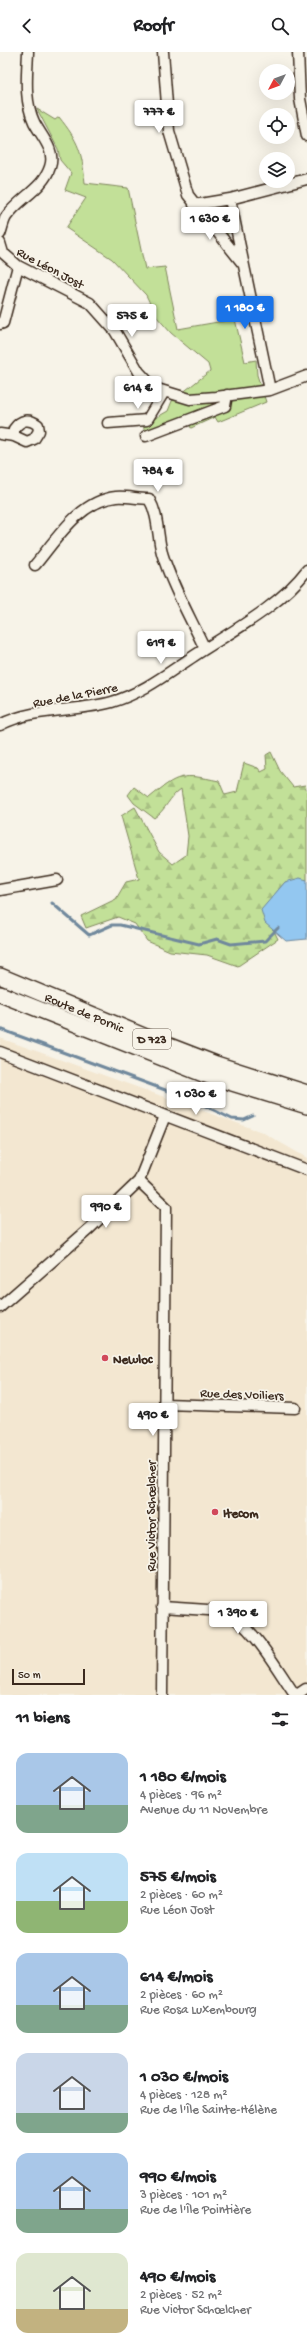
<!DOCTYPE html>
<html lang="fr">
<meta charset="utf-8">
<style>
body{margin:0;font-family:"Gochi Hand",sans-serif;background:#f6f6f6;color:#202124;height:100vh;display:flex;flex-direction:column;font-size:15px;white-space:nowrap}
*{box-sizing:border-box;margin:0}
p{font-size:13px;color:#757577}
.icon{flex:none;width:22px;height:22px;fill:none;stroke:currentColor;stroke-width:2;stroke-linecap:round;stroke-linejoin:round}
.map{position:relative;height:1643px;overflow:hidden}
.details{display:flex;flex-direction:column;background:#fff;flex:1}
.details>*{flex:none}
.needle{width:26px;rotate:229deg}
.controls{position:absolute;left:259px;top:12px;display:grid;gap:8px}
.controls a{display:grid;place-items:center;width:36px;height:36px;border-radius:50%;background:#fff;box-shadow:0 4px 16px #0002;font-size:20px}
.scale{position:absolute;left:12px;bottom:10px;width:73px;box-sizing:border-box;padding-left:4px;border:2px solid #3b2a1e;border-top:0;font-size:11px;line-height:14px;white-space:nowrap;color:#3b2a1e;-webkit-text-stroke:3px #f7f3e8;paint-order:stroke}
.price{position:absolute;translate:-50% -34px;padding:0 9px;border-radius:4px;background:#fff;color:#222;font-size:13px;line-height:26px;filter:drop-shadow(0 1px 2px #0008)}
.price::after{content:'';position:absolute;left:50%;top:24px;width:12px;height:9px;margin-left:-6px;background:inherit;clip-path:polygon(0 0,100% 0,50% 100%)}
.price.selected{background:#1a73e8;color:#fff}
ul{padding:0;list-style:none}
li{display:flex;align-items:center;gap:12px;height:100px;padding:0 16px}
li span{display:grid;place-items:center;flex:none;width:112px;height:80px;border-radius:12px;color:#555}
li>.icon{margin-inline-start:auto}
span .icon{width:48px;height:48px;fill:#fffc;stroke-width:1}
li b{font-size:17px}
h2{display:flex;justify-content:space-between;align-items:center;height:48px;padding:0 16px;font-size:17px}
header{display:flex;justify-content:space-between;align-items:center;height:52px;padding:0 16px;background:#fff;font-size:18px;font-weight:700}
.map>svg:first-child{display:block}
</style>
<header><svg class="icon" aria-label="back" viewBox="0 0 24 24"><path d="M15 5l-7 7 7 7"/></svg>Roofr<svg class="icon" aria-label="search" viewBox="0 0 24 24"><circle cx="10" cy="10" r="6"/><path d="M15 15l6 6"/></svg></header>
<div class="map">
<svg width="307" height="1643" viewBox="0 0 307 1643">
<defs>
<pattern id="forest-firs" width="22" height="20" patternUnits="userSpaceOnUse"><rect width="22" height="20" fill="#c2e098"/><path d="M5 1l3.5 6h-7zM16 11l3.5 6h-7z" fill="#a8c083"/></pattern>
<pattern id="park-dots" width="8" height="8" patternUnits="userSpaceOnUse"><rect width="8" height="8" fill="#c2e098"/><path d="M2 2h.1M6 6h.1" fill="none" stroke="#a8c083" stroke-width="1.8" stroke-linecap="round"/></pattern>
</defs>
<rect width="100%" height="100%" fill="#f7f3e8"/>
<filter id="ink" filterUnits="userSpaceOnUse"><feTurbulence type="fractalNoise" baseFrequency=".025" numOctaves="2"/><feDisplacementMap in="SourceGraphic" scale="8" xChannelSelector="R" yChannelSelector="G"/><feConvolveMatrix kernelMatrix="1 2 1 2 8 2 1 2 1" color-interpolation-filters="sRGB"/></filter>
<g filter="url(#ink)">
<path fill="#f3e7d1" d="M0 986 262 1080 307 1106V1643H0Z"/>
<path fill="#c2e098" stroke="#7e855b" d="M37 57 55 68 59 65C79 90 82 100 85 131L128 136 145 217 165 215 178 277 235 267 245 310 256 308 257 323 266 350 218 370 215 365 191 376 186 365 145 381 143 373 168 359 172 349 210 319 208 312 171 281 156 264 146 243 112 207 66 176 86 146 65 138 71 121 60 108 58 97Z"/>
<path fill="url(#forest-firs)" stroke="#7e855b" d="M271 700 280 719 293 735 305 733 307 740V828L285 830 263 857 278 887 238 914 207 903 170 899 147 889 135 872 118 865 86 876 81 864 116 847 126 830 139 827 121 764 135 755 159 800 173 812 186 803 188 784 181 737C169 745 166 758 154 766L134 751 128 743 134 735 149 746C178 722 182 721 219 729L225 743 237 740 244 711 258 716 261 720 267 717 266 703Z"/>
<path fill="url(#park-dots)" stroke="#7e855b" d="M214 155 228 161 231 178 225 185 208 164Z"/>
<path fill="#93c7f0" stroke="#70889c" d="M300 826 307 828V887L286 889 265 871 261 858 285 830Z"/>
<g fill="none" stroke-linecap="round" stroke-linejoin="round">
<path stroke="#70889c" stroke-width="3" d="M52 851 89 883 112 873H120L199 892 217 887 231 892 265 889 278 876
M0 977 195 1049 232 1067 244 1068 253 1064"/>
<g stroke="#3b2a1e" stroke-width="13">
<path id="minor" d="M163 0 169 79 188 143 243 212
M298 0 300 47 307 84
M230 147 270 338
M194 153 230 147 307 127
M0 182C2 177 3 170 6 165 19 146 43 137 50 115 56 98 41 84 34 70 24 48 27 24 28 0
M0 191 3 201 18 214 90 251 115 279 139 320 154 336 190 347 216 345 270 338 307 324
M0 272 3 271 18 214
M108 371 147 368 164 340
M0 382 14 384V377C21 367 29 366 38 373L39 379 34 387 27 390 14 384
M146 384 225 354 227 343
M35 513C56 488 79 449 116 445 126 444 138 447 149 447 159 464 157 483 162 501 172 534 190 565 205 597
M0 673C35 655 76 660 112 650 143 641 168 621 194 604 232 579 279 555 307 518
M0 838 57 828
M0 1000 307 1118
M139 1129 166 1155 162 1643
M0 1255 89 1177 139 1129 165 1064
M164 1352 295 1356
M162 1555 223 1559C253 1572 276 1616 295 1643
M297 1643 306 1637"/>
</g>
<g stroke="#3b2a1e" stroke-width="18">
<g id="highway">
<path id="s1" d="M0 924 146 985 216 1012 307 1041"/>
<path d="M0 942 203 1022 307 1054"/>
</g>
</g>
<use href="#minor" stroke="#f7f3e8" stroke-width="10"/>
<use href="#highway" stroke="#f7f3e8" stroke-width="15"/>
</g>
</g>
<g fill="#d1495b" stroke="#f7f3e8" stroke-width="1.5">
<circle cx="105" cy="1306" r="4"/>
<circle cx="215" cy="1460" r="4"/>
</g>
<g text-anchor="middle" stroke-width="3.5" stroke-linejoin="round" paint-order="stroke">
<rect fill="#f7f3e8" stroke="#73665b" stroke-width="1" x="133" y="977" width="38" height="20" rx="3"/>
<g font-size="12" font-weight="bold" fill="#3b2a1e">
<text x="152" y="991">D 723</text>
</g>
<g font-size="13" fill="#3b2a1e" stroke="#f7f3e8">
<text transform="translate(51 215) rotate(28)" y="5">Rue Léon Jost</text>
<text transform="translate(75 642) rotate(-11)" y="5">Rue de la Pierre</text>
<text dy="5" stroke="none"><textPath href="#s1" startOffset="92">Route de Pornic</textPath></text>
<text transform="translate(242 1341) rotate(2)" y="5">Rue des Voiliers</text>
<text transform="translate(150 1464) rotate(-90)" y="5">Rue Victor Schœlcher</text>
</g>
<g font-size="13" font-weight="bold" fill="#3b2a1e" stroke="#f7f3e8" text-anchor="start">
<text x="113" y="1311">Newloc</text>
<text x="223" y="1465">Itecom</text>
</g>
</g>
</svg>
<div class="controls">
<a><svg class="needle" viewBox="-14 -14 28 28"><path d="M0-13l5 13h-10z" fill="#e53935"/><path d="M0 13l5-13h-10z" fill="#757577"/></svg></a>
<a><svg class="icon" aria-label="locate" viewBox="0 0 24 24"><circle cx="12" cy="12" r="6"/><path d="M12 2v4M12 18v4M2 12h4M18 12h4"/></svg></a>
<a><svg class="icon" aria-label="layers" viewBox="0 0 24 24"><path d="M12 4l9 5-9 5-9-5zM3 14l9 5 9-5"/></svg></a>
</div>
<div class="scale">50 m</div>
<b class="price" style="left:159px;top:82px">777 €</b>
<b class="price" style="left:210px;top:189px">1 630 €</b>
<b class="price selected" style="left:245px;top:278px">1 180 €</b>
<b class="price" style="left:132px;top:286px">575 €</b>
<b class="price" style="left:138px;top:358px">614 €</b>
<b class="price" style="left:158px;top:441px">784 €</b>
<b class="price" style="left:161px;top:613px">619 €</b>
<b class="price" style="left:196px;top:1064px">1 030 €</b>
<b class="price" style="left:106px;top:1177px">990 €</b>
<b class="price" style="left:153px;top:1385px">490 €</b>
<b class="price" style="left:238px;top:1583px">1 390 €</b>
</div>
<section class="details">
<h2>11 biens<svg class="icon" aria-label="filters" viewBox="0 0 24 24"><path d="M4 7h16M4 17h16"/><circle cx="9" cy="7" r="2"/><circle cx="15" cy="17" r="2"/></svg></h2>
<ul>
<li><span style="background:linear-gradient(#a9c7e8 65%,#7fa58c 0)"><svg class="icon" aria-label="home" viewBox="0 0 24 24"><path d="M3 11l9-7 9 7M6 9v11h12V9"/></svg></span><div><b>1 180 €/mois</b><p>4 pièces · 96 m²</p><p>Avenue du 11 Novembre</p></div></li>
<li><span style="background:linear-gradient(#bfe0f5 60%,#8fb573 0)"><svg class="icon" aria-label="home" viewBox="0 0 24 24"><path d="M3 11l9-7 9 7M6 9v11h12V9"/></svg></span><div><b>575 €/mois</b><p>2 pièces · 60 m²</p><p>Rue Léon Jost</p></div></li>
<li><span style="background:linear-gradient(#a9c7e8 65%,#7fa58c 0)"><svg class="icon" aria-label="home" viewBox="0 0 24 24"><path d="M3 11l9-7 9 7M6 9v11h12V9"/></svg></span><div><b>614 €/mois</b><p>2 pièces · 60 m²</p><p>Rue Rosa Luxembourg</p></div></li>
<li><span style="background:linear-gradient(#c9d6e8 75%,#7fa58c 0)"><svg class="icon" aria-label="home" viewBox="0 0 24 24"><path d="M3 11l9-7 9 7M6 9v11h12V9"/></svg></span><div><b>1 030 €/mois</b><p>4 pièces · 128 m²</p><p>Rue de l'Île Sainte-Hélène</p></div></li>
<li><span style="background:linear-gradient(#a9c7e8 70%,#7fa58c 0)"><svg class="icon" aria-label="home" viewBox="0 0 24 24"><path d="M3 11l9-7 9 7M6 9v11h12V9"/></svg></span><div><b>990 €/mois</b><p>3 pièces · 101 m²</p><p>Rue de l'Île Pointière</p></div></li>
<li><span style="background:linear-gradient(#dfe7d0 70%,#c2b280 0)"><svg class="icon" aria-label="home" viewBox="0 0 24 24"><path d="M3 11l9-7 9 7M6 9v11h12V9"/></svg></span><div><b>490 €/mois</b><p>2 pièces · 52 m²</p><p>Rue Victor Schœlcher</p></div></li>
</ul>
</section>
